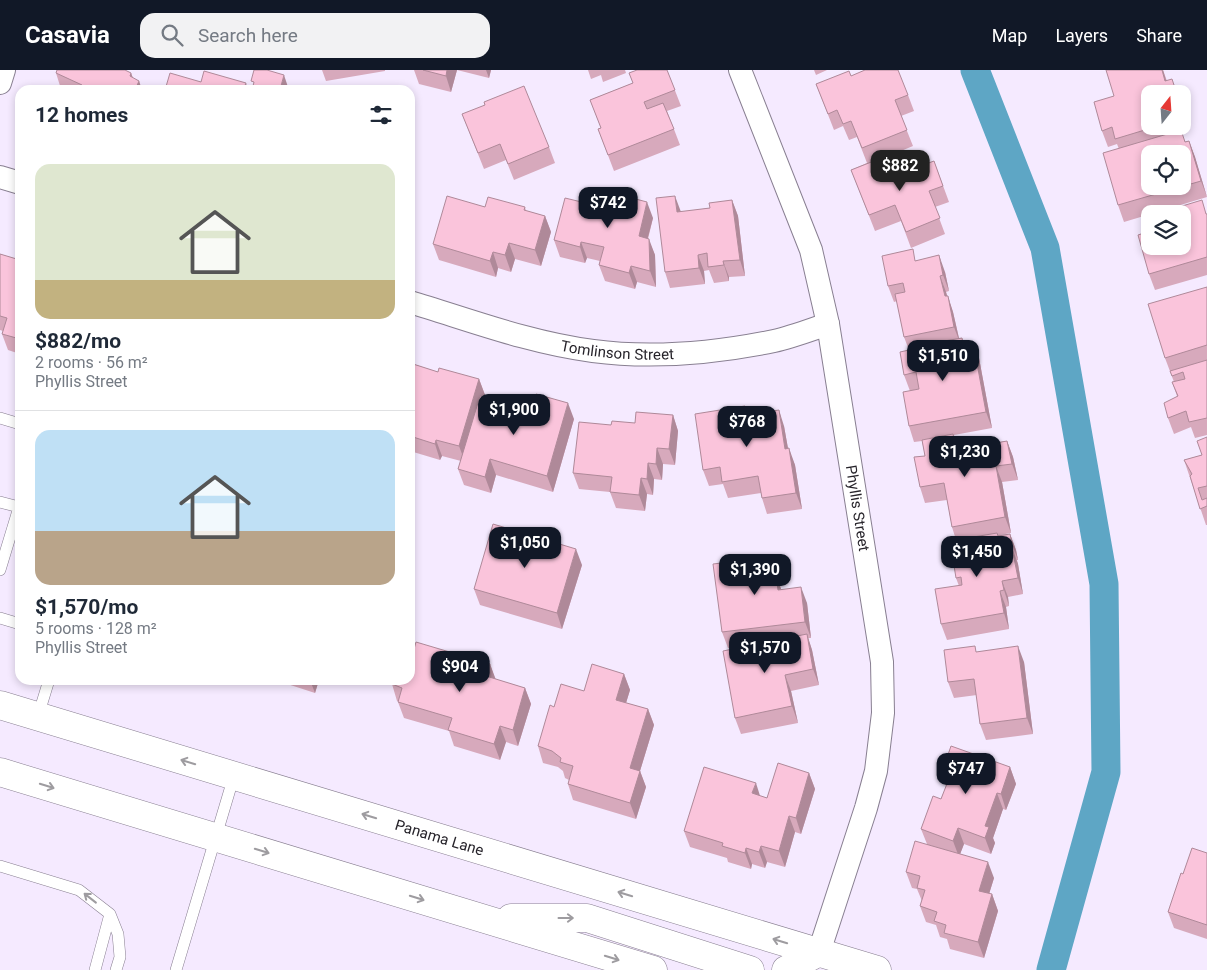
<!DOCTYPE html>
<meta charset="utf-8">
<style>
body{margin:0;font-family:Roboto,sans-serif;background:#f2f2f3;color:#1f2937;height:100vh;display:flex;flex-direction:column;font-size:19px;white-space:nowrap}
*{box-sizing:border-box;margin:0}
p{font-size:16px;color:#747a83}
.icon{flex:none;width:28px;height:28px;fill:none;stroke:currentColor;stroke-width:2;stroke-linecap:round;stroke-linejoin:round}
.map{position:relative;flex:1;overflow:hidden}
.panel{position:absolute;left:15px;top:15px;width:400px;height:600px;display:flex;flex-direction:column;background:#fff;border-radius:15px;box-shadow:0 2px 8px #0003}
.panel>*{flex:none}
.needle{width:32px;rotate:17deg}
.controls{position:absolute;left:1141px;top:15px;display:grid;gap:10px}
.controls a{display:grid;place-items:center;width:50px;height:50px;border-radius:10px;background:#fff;box-shadow:0 2px 8px #0003;font-size:25px}
.price{position:absolute;translate:-50% -42px;padding:0 11px;border-radius:10px;background:#111827;color:#fff;font-size:16px;line-height:32px;filter:drop-shadow(0 1px 2px #0008)}
.price::after{content:'';position:absolute;left:50%;top:30px;width:15px;height:11px;margin-left:-8px;background:inherit;clip-path:polygon(0 0,100% 0,50% 100%)}
.price.active{background:#222;color:#fff}
ul{padding:0;list-style:none}
li{display:grid;align-content:center;gap:10px;height:265px;padding:0 20px}
li+li{border-top:1px solid #e0e1e3}
li span{display:grid;place-items:center;height:155px;border-radius:15px;color:#555}
li>.icon{margin-inline-start:auto}
span .icon{width:90px;height:90px;fill:#fffc;stroke-width:1}
li b{font-size:21px}
h2{display:flex;justify-content:space-between;align-items:center;height:60px;padding:0 20px;font-size:21px}
header{display:flex;align-items:center;gap:30px;box-sizing:border-box;height:70px;padding:0 25px;background:#111827;color:#fff}
header strong{font-size:24px}
nav{display:flex;gap:28px;margin-inline-start:auto;font-size:18px}
.search{width:350px;height:45px;background:#f2f2f3;display:flex;align-items:center;gap:12px;box-sizing:border-box;padding:0 18px;border-radius:15px;color:#747a83;font-size:19px}
.map>svg:first-child{display:block}
</style>
<header>
<strong>Casavia</strong>
<div class="search"><svg class="icon" aria-label="search" viewBox="0 0 24 24"><circle cx="10" cy="10" r="6"/><path d="M15 15l6 6"/></svg>Search here</div>
<nav><a>Map</a><a>Layers</a><a>Share</a></nav>
</header>
<div class="map">
<svg width="1207" height="900" viewBox="0 0 1207 900">
<rect width="100%" height="100%" fill="#f5eaff"/>
<g fill="none" stroke-linecap="round" stroke-linejoin="round">
<path stroke="#5ea6c5" stroke-width="29" d="M975 0 1045 178 1104 514 1106 702 1051 900"/>
<g stroke="#887f91" stroke-width="12">
<path id="lane" d="M0 348 20 354
M0 432 19 437
M0 500 20 434
M0 548 20 554
M38 646 49 610
M0 796 79 820 110 844 118 864 120 887 116 900
M95 900 110 844
M176 900 234 706"/>
</g>
<g stroke="#887f91" stroke-width="24">
<g id="street">
<path id="s1" d="M740 0 811 180 828 254 882 592 883 643 876 701 866 738 819 882"/>
<path d="M0 13 4 0"/>
<path d="M0 107 20 113"/>
<path id="s2" d="M410 232C470 250 530 273 593 281 653 289 715 283 774 271 792 267 810 260 828 254"/>
</g>
</g>
<g stroke="#887f91" stroke-width="29">
<g id="secondary">
<path id="s3" d="M0 635 877 900"/>
<path d="M0 702 653 900"/>
<path d="M511 848H587L750 900"/>
<path d="M786 900 819 882"/>
</g>
</g>
<use href="#lane" stroke="#fff" stroke-width="11"/>
<use href="#street" stroke="#fff" stroke-width="22"/>
<use href="#secondary" stroke="#fff" stroke-width="28"/>
</g>
<path fill="#d7a9bc" d="M322 0H385V1L326 11Z
M414 0H491L489 8 457 0 451 22 419 14Z
M588 0H625L626 3 603 12 601 5 591 9Z
M667 0 681 36 667 41 680 75 614 101 598 59 601 58 590 30 633 13 629 3Z
M814 0H827L816 5Z
M1163 0 1167 11 1150 56H1182V39L1187 56 1168 62 1169 64 1185 72 1189 71 1195 87 1207 127 1124 152 1118 135 1119 79 1117 74 1108 77 1102 61 1114 26Z
M56 3H131L133 8 139 11 142 20H64L61 19Z
M851 6 908 25 914 41 901 46 913 76 884 88 891 107 934 91 949 132 935 137 945 164 911 178 901 151 875 161 851 100 867 93 857 67 849 70 843 56 834 60 816 14Z
M462 44 549 77 555 93 514 110 506 90 484 99Z
M732 130 738 146 745 206 729 207V211L714 213 709 200 704 201 705 214 670 218 665 202 681 142 710 138Z
M594 135 653 148 648 169 655 185 656 217 637 212 635 219 605 211 599 195 600 191 587 188 585 193 560 187 554 170Z
M485 137H525L526 141 545 146 551 162 541 196 515 189 511 202 498 198 496 207 439 190 433 174Z
M1207 144V205L1155 220 1149 204Z
M0 184 20 190V284L8 280 2 264 3 261 0 260Z
M917 190 945 202 949 221 946 222 953 242 959 268H962L964 274 979 288 992 358 954 365 959 379 1007 371 1013 387 1018 410 1002 412 1011 463 1000 465 1010 464 1016 480 1018 490H1017L1018 494 1023 524 1008 527 1009 536 1006 537 1009 559 947 570 941 554 959 516 956 508V470L952 457 947 430 925 433 920 417 925 386 922 371 914 372 909 356 919 319 910 321 904 305 909 280 904 267 897 231 894 232 888 216Z
M1207 217V365L1195 368 1191 357 1174 364 1168 348 1177 326 1172 312H1174L1165 288Z
M410 293 438 302 479 309 485 325 484 328 531 341 574 349 553 422 496 405 491 423 464 415 458 399 461 391 442 386 440 390 410 381Z
M745 336 748 344 784 356 788 379 795 395 802 439 767 444 762 428 761 423 728 428 723 414 709 416 703 400Z
M673 345 678 361 675 395 663 394 662 410 654 409 653 425 647 424 645 441 616 438 610 422 579 419 573 403 611 355 635 353Z
M1207 367V455H1206L1184 390 1202 385Z
M772 487 777 503 779 513 781 519 807 533 811 568H808L812 580 819 615 791 621 798 653 741 664 735 648 752 575 728 578 722 562Z
M582 495 562 559 480 535 474 519Z
M977 582 1024 592 1033 664 986 670 980 654 977 625 954 628 948 612Z
M490 594 495 609 525 618 531 634 518 676 506 672 500 690 454 676 449 661 404 648 398 632V631H397L392 614Z
M624 604 630 620 626 633 648 639 654 655 640 701 646 717 636 749 573 730 568 714 569 710 565 708 563 701 558 697 543 693 538 676 554 637 584 621Z
M275 610H319L315 623Z
M335 610H354L353 615Z
M1010 697 1016 714 1006 740 1003 739 993 768 995 773 991 784 964 774 960 784 994 808 989 824H992L998 841 984 888 950 879 947 869 940 867 936 855 926 852 920 836 922 831 917 819 912 818 906 802 927 774 921 759 941 729 946 716 942 702Z
M809 703 815 719 801 764 795 762 785 797 767 792 765 798 752 794 751 799 728 792 727 788 690 777 684 761 760 726 767 728Z
M1207 783V869L1174 858 1168 842 1183 804Z"/>
<path fill="#af8999" d="M447 0H457L451 22 446 6Z
M486 0H491L489 8Z
M1162 0H1163L1170 24 1165 11Z
M131 3 136 17 139 11 142 20H135L130 6Z
M284 5 289 20 281 16Z
M246 13 248 20H243Z
M1189 71 1195 87 1207 127 1201 111Z
M675 126 681 142H677Z
M732 130 738 146 745 206 740 190Z
M647 132 653 148 644 182 639 166Z
M545 146 551 162 541 196 535 180Z
M649 169 655 185 656 217 650 201Z
M581 172 587 188 585 193 580 177Z
M509 173 515 189 511 202 505 185Z
M493 182 498 198 496 207 490 191Z
M698 185 704 201 705 214 699 198Z
M939 185 945 202 949 221 943 205Z
M723 191 729 207V211L724 195Z
M631 196 637 212 635 219 629 203Z
M940 206 946 222 951 242 945 226Z
M948 226 953 242 960 273 954 257Z
M973 272 979 288 992 358 986 342Z
M479 309 485 325 465 392 459 376Z
M568 333 574 349 553 422 547 406Z
M779 340 784 356 791 395 785 379Z
M673 345 678 361 675 395 669 379Z
M953 364 959 381 956 380Z
M436 370 442 386 440 390 435 374Z
M1007 371 1013 387 1018 410 1012 394Z
M657 378 663 394 662 410 656 394Z
M789 378 795 395 802 439 796 423Z
M490 389 496 405 491 423 485 407Z
M648 393 654 409 653 425 647 409Z
M996 396 1002 412 1011 463 1005 447Z
M641 408 647 424 645 441 639 425Z
M1010 464 1016 480 1018 490 1012 474Z
M1012 478 1018 494 1023 524 1018 508Z
M576 479 582 495 562 559 557 543Z
M772 487 777 503 779 513 782 522 778 520 774 506Z
M1002 511 1008 527 1009 536 1004 520Z
M801 517 807 533 811 568 805 552Z
M1000 521 1006 537 1009 559 1004 543Z
M807 564 812 580 819 615 813 599Z
M1018 576 1024 592 1033 664 1027 648Z
M490 594 496 610 486 606Z
M624 604 630 620 622 646 616 630Z
M785 605 791 621 798 653 792 636Z
M310 610H319L315 623Z
M351 610H354L353 615Z
M525 618 531 634 518 676 513 660Z
M648 639 654 655 640 701 646 717 636 749 630 733V698Z
M500 656 506 672 500 690 494 674Z
M1010 697 1016 714 1006 740 1001 724Z
M809 703 815 719 801 764 796 748Z
M756 713 761 729 752 723Z
M997 723 1003 739 993 768 995 773 991 784 985 768V756Z
M789 746 795 762 785 797 779 781Z
M958 758 964 774 959 787 953 771Z
M761 776 767 792 765 798 759 782Z
M746 778 752 794 751 799 745 783Z
M988 792 994 808 985 837 979 821Z
M992 824 998 841 984 888 978 872Z"/>
<path fill="#fac4db" stroke="#af8999" fill-rule="evenodd" d="M57 0H125L131 3 130 6 139 11 135 20H80L82 15 56 3Z
M254 0H267L284 5 281 16 296 20H252L254 12 251 11Z
M423 0H447L446 6Z
M637 0H667L675 20 644 32 647 39 663 33 674 59 608 85 598 59 601 58 590 30 633 13 629 3Z
M865 0H898L908 25 895 30 907 60 862 78 851 51 843 54 837 40 828 44 816 14 849 1 851 6Z
M1106 0H1162L1165 11 1172 9 1177 24H1150V56H1158L1115 69 1112 57 1102 61 1094 32 1114 26Z
M204 1 246 13 243 20H165L170 3 201 12Z
M524 16 549 77 508 94 500 74 478 83 462 44 485 35 484 32Z
M67 17 73 20H66Z
M1181 60 1185 72 1189 71 1201 111 1118 135 1103 83ZM1150 84H1182V116H1150Z
M884 87 891 107 934 91 943 116 929 121 940 148 906 162 895 135 869 145 851 100Z
M598 119 647 132 639 166 649 169 650 201 631 196 629 203 599 195 604 177 581 172 580 177 554 170 565 128 594 135Z
M447 126 485 137 488 127 525 137 524 140 545 146 535 180 509 173 505 185 493 182 490 191 433 174Z
M675 126 677 142 710 138 709 133 732 130 740 190 723 191 724 195 708 197 707 183 698 185 699 198 665 202 656 128Z
M1202 130 1206 144H1207V187L1149 204 1138 165 1150 161V176H1182V144H1156Z
M913 179 915 191 939 185 943 205 940 206 945 226H948L954 257 904 267 895 224 905 222 903 213 888 216 882 186Z
M0 184 20 190V269L2 264 7 248 0 246Z
M1207 217V275L1165 288 1148 234Z
M962 268 963 274 973 272 986 342 909 356 903 322 919 319 916 302 904 305 900 282 909 280V277Z
M1207 290V348L1189 352 1186 341 1168 348 1164 333 1178 326 1172 312 1185 309 1183 302 1172 306 1170 301Z
M410 293 438 302 439 298 479 309 459 376 436 370 435 374 410 366Z
M536 324 568 333 547 406 490 389 485 407 458 399 480 326 531 341Z
M745 336 747 345 779 340 785 379 789 378 796 423 762 428 758 406 722 412 720 397 703 400 695 344Z
M636 342 673 345 669 379 657 378 656 394 648 393 647 409 641 408 639 425 610 422 612 407 573 403 579 352 611 355 612 351 635 353Z
M953 364 956 380 1007 371 1012 394 996 396 1005 447 952 457 944 413 920 417 914 387 925 386 922 370Z
M1207 367V416L1198 418 1202 430 1207 428V436L1200 439 1190 406 1192 404 1184 390 1202 385 1197 371Z
M493 454 576 479 557 543 474 519Z
M997 463 998 466 1010 464 1012 474 997 476 998 480 1012 478 1018 508 1002 511 1004 520 1000 521 1004 543 941 554 935 519 962 515 961 507 956 508 950 471Z
M772 487 774 506H776L778 520 801 517 805 552 722 562 713 494Z
M807 564 813 599 785 605 792 636 735 648 723 581Z
M416 572 490 594 486 606 525 618 513 660 500 656 494 674 448 660 452 648 398 632 402 618 392 614 393 610H410V593Z
M975 576 976 582 1018 576 1027 648 980 654 974 609 948 612 944 580Z
M592 594 624 604 616 630 648 639 630 698 640 701 630 733 568 714 573 696 560 692 561 688 552 681 538 676 550 635 554 637 561 614 584 621Z
M951 676 1010 697 1001 724 997 723 985 756 989 757 985 768 958 758 953 771 921 759 933 726 941 729 950 706 942 702Z
M778 693 809 703 796 748 789 746 779 781 761 776 759 782 746 778 745 783 722 776 723 773 684 761 704 697 756 713 752 723 767 728Z
M915 771 988 792 979 821 992 824 978 872 944 863 946 855 934 851 937 842 920 836 925 820 917 818 920 806 906 802Z
M1192 778 1207 783V855L1168 842 1181 803 1183 804Z"/>
<defs><path id="oneway-shaft" d="M-6 0H5M1.5-3L5.5 0L1.5 3" fill="none" stroke-width="1.6" stroke-linecap="round" stroke-linejoin="round" transform="scale(1.25)"/></defs>
<g stroke="#9e9ca0">
<use href="#oneway-shaft" transform="translate(188 692) rotate(-163)"/>
<use href="#oneway-shaft" transform="translate(47 716) rotate(17)"/>
<use href="#oneway-shaft" transform="translate(369 746) rotate(-163)"/>
<use href="#oneway-shaft" transform="translate(262 781) rotate(17)"/>
<use href="#oneway-shaft" transform="translate(625 824) rotate(-163)"/>
<use href="#oneway-shaft" transform="translate(90 828) rotate(-142)"/>
<use href="#oneway-shaft" transform="translate(417 828) rotate(17)"/>
<use href="#oneway-shaft" transform="translate(566 848)"/>
<use href="#oneway-shaft" transform="translate(780 871) rotate(-163)"/>
<use href="#oneway-shaft" transform="translate(612 888) rotate(17)"/>
</g>
<g text-anchor="middle" stroke-width="4.5" stroke-linejoin="round" paint-order="stroke">
<g font-size="15" fill="#27242b" stroke="#f5eaff">
<text dy="5" stroke="none"><textPath href="#s2" startOffset="214">Tomlinson Street</textPath></text>
<text dy="5" stroke="none"><textPath href="#s1" startOffset="456">Phyllis Street</textPath></text>
<text dy="5" stroke="none"><textPath href="#s3" startOffset="459">Panama Lane</textPath></text>
</g>
</g>
</svg>
<div class="controls">
<a><svg class="needle" viewBox="-14 -14 28 28"><path d="M0-13l5 13h-10z" fill="#e53935"/><path d="M0 13l5-13h-10z" fill="#747a83"/></svg></a>
<a><svg class="icon" aria-label="locate" viewBox="0 0 24 24"><circle cx="12" cy="12" r="6"/><path d="M12 2v4M12 18v4M2 12h4M18 12h4"/></svg></a>
<a><svg class="icon" aria-label="layers" viewBox="0 0 24 24"><path d="M12 4l9 5-9 5-9-5zM3 14l9 5 9-5"/></svg></a>
</div>
<b class="price active" style="left:900px;top:122px">$882</b>
<b class="price" style="left:608px;top:159px">$742</b>
<b class="price" style="left:943px;top:312px">$1,510</b>
<b class="price" style="left:514px;top:366px">$1,900</b>
<b class="price" style="left:747px;top:378px">$768</b>
<b class="price" style="left:965px;top:408px">$1,230</b>
<b class="price" style="left:525px;top:499px">$1,050</b>
<b class="price" style="left:977px;top:508px">$1,450</b>
<b class="price" style="left:755px;top:526px">$1,390</b>
<b class="price" style="left:765px;top:604px">$1,570</b>
<b class="price" style="left:460px;top:623px">$904</b>
<b class="price" style="left:966px;top:725px">$747</b>
<section class="panel">
<h2>12 homes<svg class="icon" aria-label="filters" viewBox="0 0 24 24"><path d="M4 7h16M4 17h16"/><circle cx="9" cy="7" r="2"/><circle cx="15" cy="17" r="2"/></svg></h2>
<ul>
<li><span style="background:linear-gradient(#dfe7d0 75%,#c2b280 0)"><svg class="icon" aria-label="home" viewBox="0 0 24 24"><path d="M3 11l9-7 9 7M6 9v11h12V9"/></svg></span><div><b>$882/mo</b><p>2 rooms · 56 m²</p><p>Phyllis Street</p></div></li>
<li><span style="background:linear-gradient(#bfe0f5 65%,#b9a48a 0)"><svg class="icon" aria-label="home" viewBox="0 0 24 24"><path d="M3 11l9-7 9 7M6 9v11h12V9"/></svg></span><div><b>$1,570/mo</b><p>5 rooms · 128 m²</p><p>Phyllis Street</p></div></li>
</ul>
</section>
</div>
